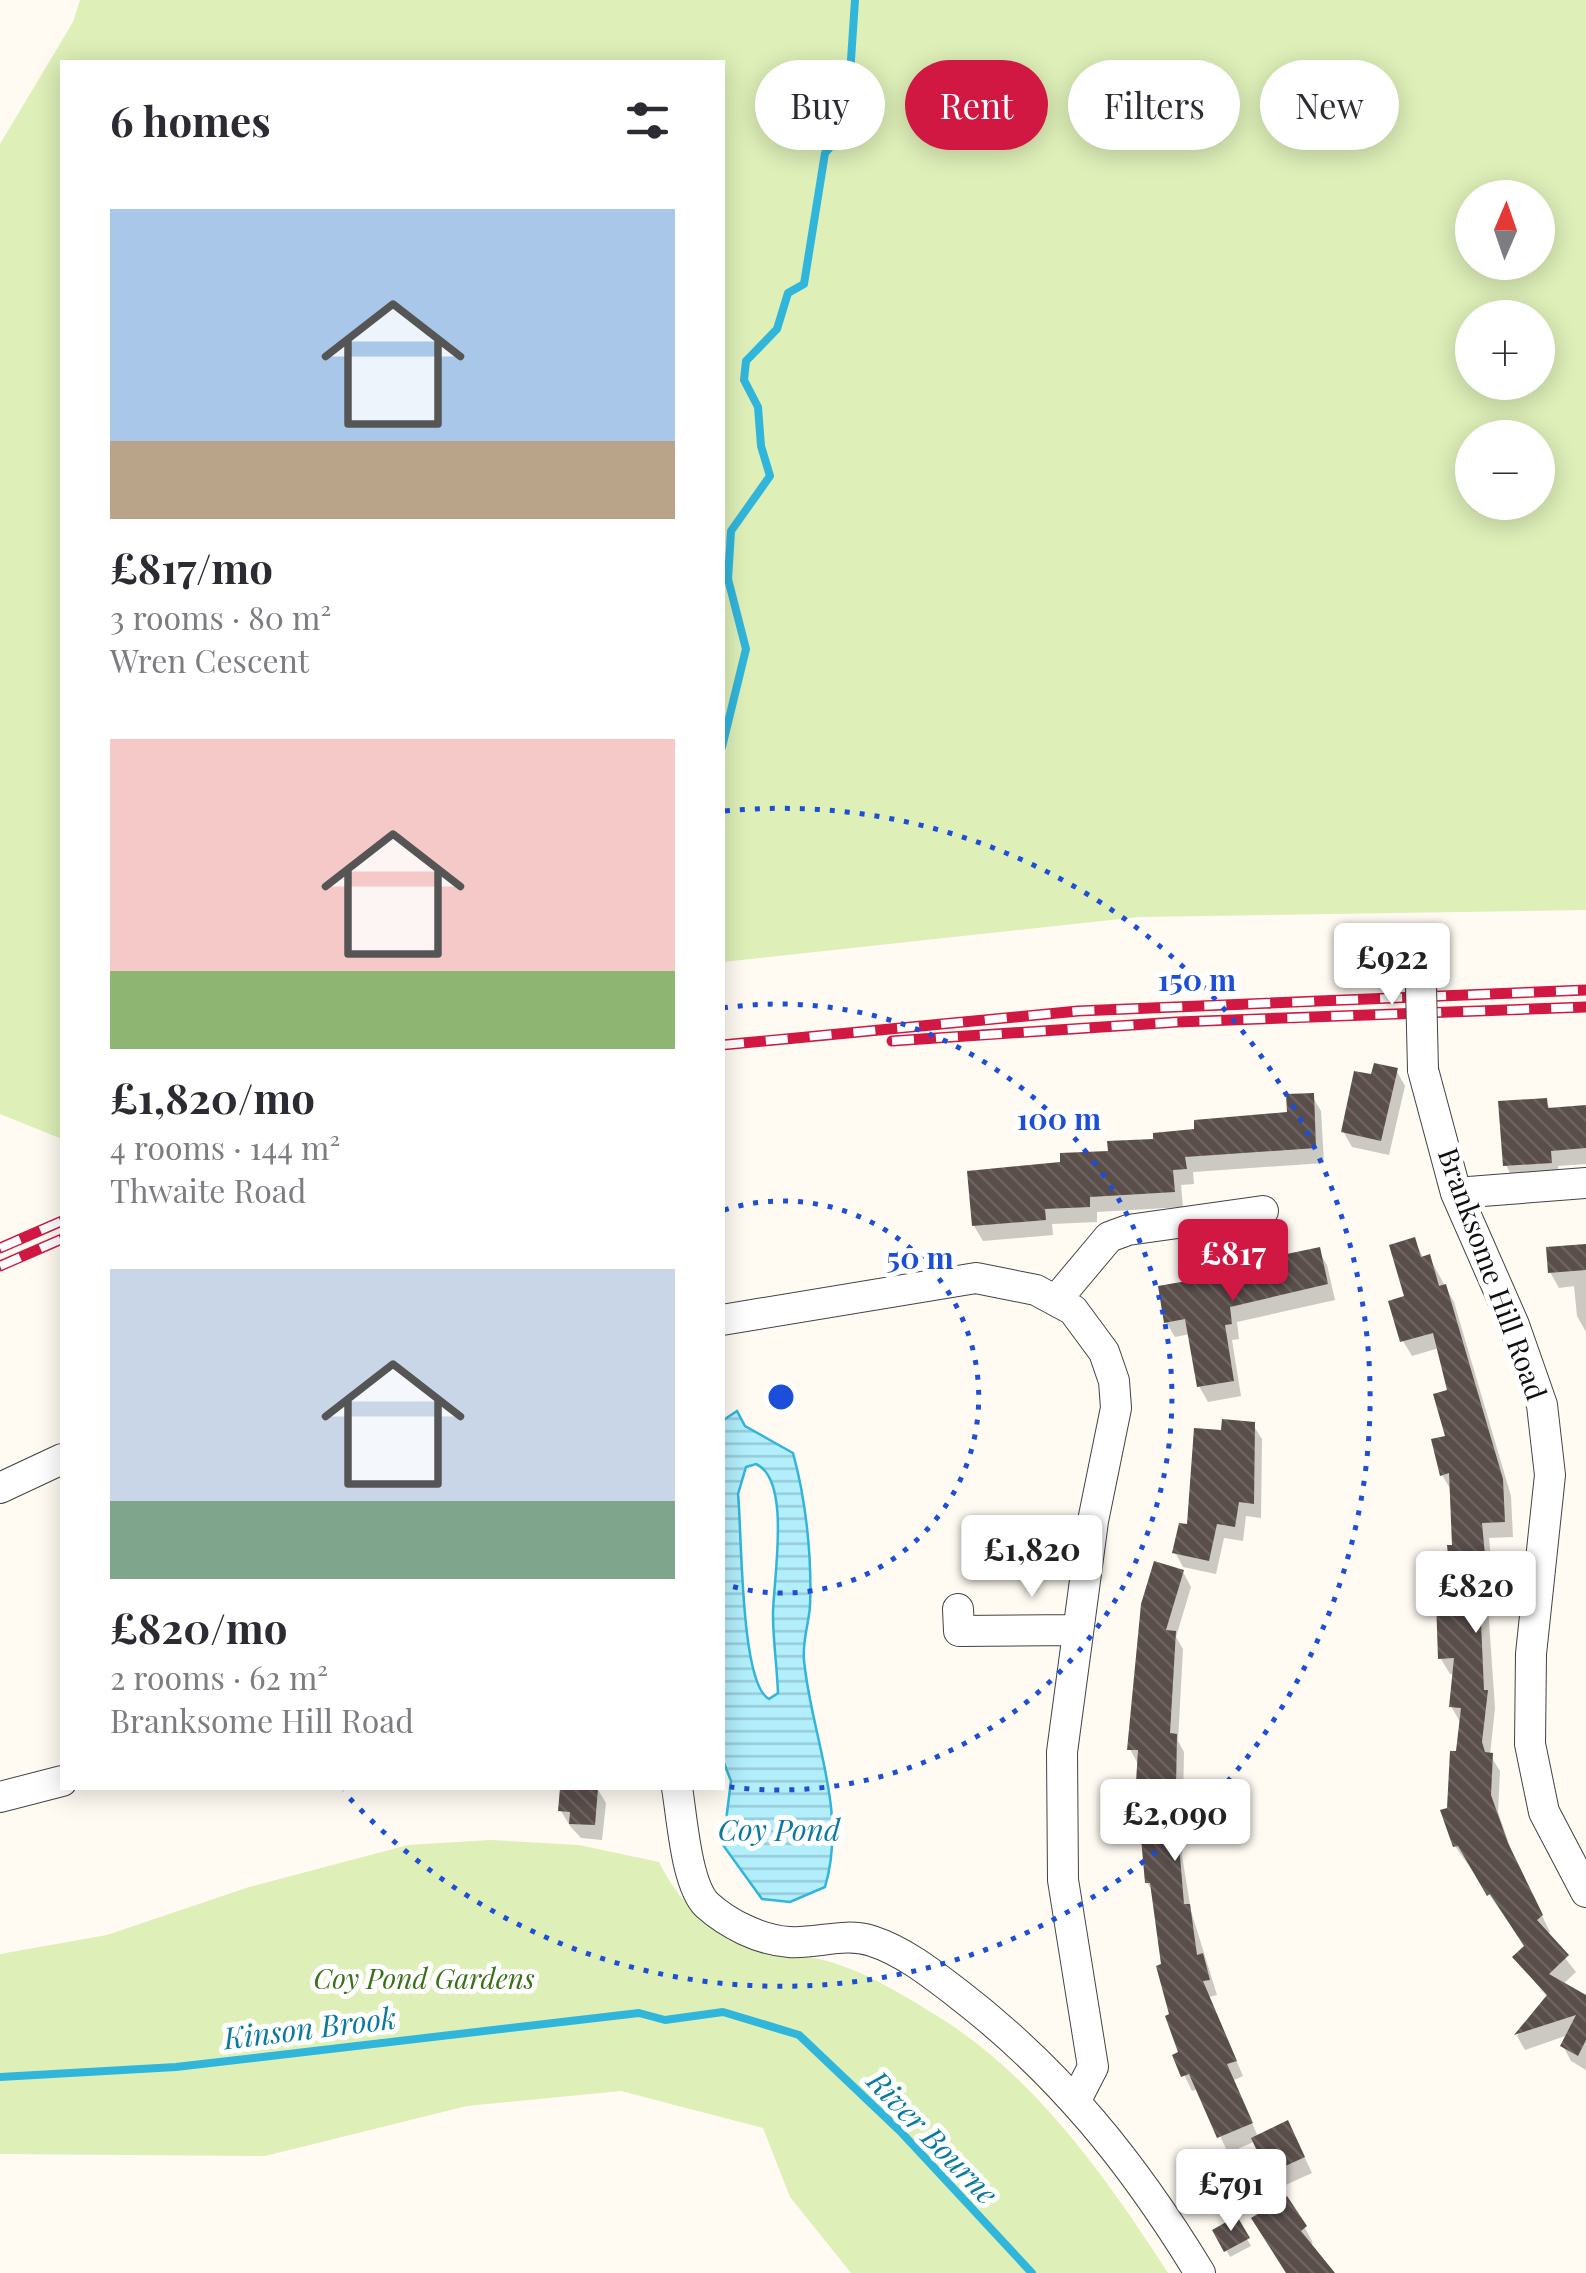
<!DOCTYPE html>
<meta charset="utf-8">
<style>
body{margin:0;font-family:"Playfair Display",serif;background:#f2f2f3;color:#2b2b33;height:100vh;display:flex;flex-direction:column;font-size:38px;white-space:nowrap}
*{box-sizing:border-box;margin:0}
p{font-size:32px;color:#7c7c81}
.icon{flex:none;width:55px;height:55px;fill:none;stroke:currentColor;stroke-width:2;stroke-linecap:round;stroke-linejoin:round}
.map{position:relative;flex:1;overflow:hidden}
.sheet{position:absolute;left:60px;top:60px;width:665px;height:1730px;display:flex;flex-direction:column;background:#fff;border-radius:0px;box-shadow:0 5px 25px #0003}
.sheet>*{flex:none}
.banner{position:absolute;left:755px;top:60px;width:680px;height:90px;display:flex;gap:20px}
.needle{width:65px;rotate:2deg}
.buttons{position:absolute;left:1455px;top:180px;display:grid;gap:20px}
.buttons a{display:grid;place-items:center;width:100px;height:100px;border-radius:50%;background:#fff;box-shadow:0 5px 25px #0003;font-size:50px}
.price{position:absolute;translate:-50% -85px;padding:0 22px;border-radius:10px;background:#fff;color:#222;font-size:32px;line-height:65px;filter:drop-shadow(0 2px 5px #0008)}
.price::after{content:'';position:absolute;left:50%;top:60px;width:30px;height:22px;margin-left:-15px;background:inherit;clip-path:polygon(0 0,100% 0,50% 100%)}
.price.current{background:#d01842;color:#fff}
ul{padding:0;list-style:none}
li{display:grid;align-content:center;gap:20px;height:530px;padding:0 50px}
li span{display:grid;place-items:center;height:310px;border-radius:0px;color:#555}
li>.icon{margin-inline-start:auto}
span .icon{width:180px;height:180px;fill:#fffc;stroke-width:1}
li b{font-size:42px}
h2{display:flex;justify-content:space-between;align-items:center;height:120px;padding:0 50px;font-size:42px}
.tag{padding:0 35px;border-radius:45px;background:#fff;box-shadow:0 5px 25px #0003;font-size:35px;line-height:90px}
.tag.current{background:#d01842;color:#fff}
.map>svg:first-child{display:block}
</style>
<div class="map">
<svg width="1586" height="2273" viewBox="0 0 1586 2273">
<defs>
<pattern id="water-rules" width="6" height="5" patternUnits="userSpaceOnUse" patternTransform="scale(2.5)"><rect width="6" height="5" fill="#b2eefc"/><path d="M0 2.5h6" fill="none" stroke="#98cbd7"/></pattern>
<pattern id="building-back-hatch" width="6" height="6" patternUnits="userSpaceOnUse" patternTransform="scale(2.5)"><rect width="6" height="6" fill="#5a4e4b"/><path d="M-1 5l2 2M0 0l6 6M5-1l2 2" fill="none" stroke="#6d6361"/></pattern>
</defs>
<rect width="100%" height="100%" fill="#fffbf3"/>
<path fill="#deefb8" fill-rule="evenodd" d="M80 0H1586V910L1139 917 723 962 722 62H62V1139L0 1114V144L73 22ZM1472 198H1538V262H1472ZM1472 318H1538V382H1472ZM1472 438H1538V502H1472Z
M490 1840 579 1845 659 1862C679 1903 709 1931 752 1947 778 1956 808 1954 834 1963 872 1975 908 1998 942 2019 1037 2079 1108 2180 1168 2273H851L790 2197 763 2128 621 2091 467 2106 265 2156 0 2154V1954L107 1935 249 1887 408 1845Z"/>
<path fill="url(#water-rules)" stroke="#31b6db" stroke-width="2.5" fill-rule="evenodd" d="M737 1411 745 1426 793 1453C806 1500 812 1557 810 1606 809 1623 802 1642 804 1660 811 1736 848 1809 825 1887L790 1902 762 1899 723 1845 731 1781 722 1758V1421ZM756 1464C792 1480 773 1581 773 1614 773 1640 777 1667 778 1693L769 1699C740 1684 742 1532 738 1494L746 1467Z"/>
<path fill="#0003" d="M1396 1070 1405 1086 1389 1155 1352 1147 1343 1131 1373 1077Z
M1312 1096 1321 1111 1324 1163 1193 1172 1194 1184 1181 1185 1183 1207 1097 1212V1222L1052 1224 1053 1235 983 1241 974 1226 1063 1164 1289 1114Z
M1545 1100 1551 1110 1586 1109V1164L1558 1166 1559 1178 1514 1181 1506 1165Z
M1414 1240 1424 1259 1429 1257 1454 1302 1511 1496 1513 1537 1489 1538 1494 1592H1487L1495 1708 1490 1755 1500 1771 1498 1812 1515 1861 1550 1932 1546 1934 1576 1972 1562 1985 1586 1999V2070L1571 2061 1563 2046 1568 2035 1525 2050 1517 2036 1548 1998 1515 1957 1526 1947 1455 1846 1449 1809 1460 1722 1451 1706 1455 1674H1450L1441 1659 1455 1602 1451 1490 1442 1475 1450 1391 1439 1348 1412 1356 1403 1341Z
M1586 1247V1332L1577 1316 1574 1286 1559 1288 1550 1272Z
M1318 1250 1327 1265 1335 1300 1237 1322 1239 1339 1232 1340 1241 1396 1208 1402 1199 1386 1190 1334 1175 1337 1166 1322 1201 1281Z
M1253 1425 1262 1439 1261 1518 1246 1516 1243 1541 1224 1538 1216 1574 1183 1567 1175 1552 1189 1528 1224 1433Z
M1183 1572 1191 1587 1176 1637 1183 1649 1178 1741 1184 1752 1182 1855 1191 1911 1217 1995 1209 1997 1243 2076 1234 2080 1258 2137 1296 2139 1312 2173 1279 2188 1256 2141 1228 2153 1198 2089 1192 2091 1175 2056 1182 2053 1154 1893 1147 1883 1142 1824 1136 1814 1139 1766 1130 1749Z
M562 1788H597L606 1803 602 1840 581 1838 570 1826 561 1811Z
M1236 2220 1251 2246 1230 2257 1216 2231Z
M1305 2228 1313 2243 1310 2245 1332 2273H1291L1263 2234Z"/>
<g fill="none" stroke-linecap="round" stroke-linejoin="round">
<path stroke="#31b6db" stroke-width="8" d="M722 747 746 649 728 579 731 531 770 476 761 446 758 407 744 380 746 361 777 329 788 293 804 284 825 153 859 114 861 99 850 75 855 0
M0 2077 176 2067 639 2013 665 2020 723 2012 799 2035 900 2131 1032 2273"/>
</g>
<path fill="url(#building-back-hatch)" d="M1374 1063 1398 1068 1381 1141 1341 1132 1354 1071 1371 1074Z
M1314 1093 1316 1148 1185 1157 1187 1169 1173 1170 1175 1192 1090 1197V1207L1045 1209 1046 1220 972 1226 967 1171 1060 1162V1153L1108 1151 1107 1141 1153 1139V1133L1194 1129V1120L1287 1112 1286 1094Z
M1547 1098 1548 1108 1586 1105V1148L1551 1151 1552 1163 1503 1166 1498 1101Z
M1415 1237 1421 1257 1430 1254 1439 1286 1446 1284 1503 1479 1505 1522 1482 1523 1487 1577H1479L1484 1690H1488L1482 1742 1485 1752 1493 1753 1491 1795 1508 1843 1543 1915 1537 1920 1569 1955 1549 1974 1586 1995V2040L1578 2056 1560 2046 1576 2015 1514 2035 1547 1995 1512 1957 1524 1946 1490 1894 1487 1896 1458 1846 1453 1847 1440 1810 1447 1808 1450 1751H1456L1461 1708 1449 1707 1454 1658 1438 1659 1436 1600H1452L1447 1545H1452L1449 1473 1440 1476 1431 1439 1445 1436 1433 1394 1447 1390 1433 1333 1400 1342 1388 1301 1404 1296 1389 1245Z
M1586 1244V1270L1548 1273 1546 1247Z
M1320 1247 1328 1284 1230 1307 1232 1324 1225 1325 1234 1381 1197 1387 1185 1319 1164 1323 1158 1286 1198 1279 1197 1273Z
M1222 1419 1255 1422 1254 1504 1239 1502 1235 1527 1217 1524 1209 1561 1172 1553 1179 1523 1187 1524 1194 1428 1221 1430Z
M1154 1561 1184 1570 1166 1630 1176 1631 1170 1733 1177 1734 1175 1844H1179L1184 1904H1190L1197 1955 1203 1953 1210 1980 1203 1981 1237 2061 1227 2064 1253 2123 1217 2138 1189 2074 1181 2077 1172 2055 1178 2052 1165 2016 1169 2014 1156 1966 1161 1964 1150 1883H1145L1139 1815H1134L1138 1750H1127L1141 1604Z
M560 1788H598L595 1825 569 1824 570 1812 558 1811Z
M1288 2120 1305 2157 1268 2174 1251 2138Z
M1287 2196 1307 2226 1301 2231 1335 2273H1286L1251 2218Z
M1237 2216 1250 2238 1224 2252 1212 2230Z"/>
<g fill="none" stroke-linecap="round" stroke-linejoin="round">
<g stroke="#434343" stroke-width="32">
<path id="minor" d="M1423 1070 1456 1193 1514 1325 1542 1405 1550 1475 1531 1654 1530 1744 1544 1812 1586 1892
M1456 1193 1586 1183
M1057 1299 1109 1237 1128 1230 1263 1211
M722 1320 976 1278 1036 1290 1073 1310 1104 1352 1114 1381 1116 1408 1093 1521 1062 1752 1063 1880 1093 2067 1076 2100
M0 1488 62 1459
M958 1609 959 1631 1077 1630
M677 1788C682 1816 686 1885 707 1905 728 1924 760 1940 789 1942 817 1944 844 1932 872 1941 903 1951 931 1973 957 1993 1060 2072 1133 2163 1200 2273
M0 1797 62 1781"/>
</g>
<use href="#minor" stroke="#fff" stroke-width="30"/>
<g stroke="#d01842" stroke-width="11">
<path id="rail" d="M892 1041 1177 1022 1586 1007
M722 1045 1078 1011 1586 990
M0 1248 62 1221
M0 1266 62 1239"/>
</g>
<use href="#rail" stroke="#fff" stroke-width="8" stroke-dasharray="22" stroke-linecap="butt"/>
<g stroke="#434343" stroke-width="32" stroke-linecap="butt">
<path id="minor-bridge" d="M1420 945 1423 1070"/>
</g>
<use href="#minor-bridge" stroke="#fff" stroke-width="30"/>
</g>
<g fill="none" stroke="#1d4ed8" stroke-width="5" stroke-dasharray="5 10">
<path d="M724 1210A196 196 0 1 1 724 1584"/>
<path d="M723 1008A393 393 0 1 1 723 1786"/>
<path d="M725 811A589 589 0 1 1 343 1791"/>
</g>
<g text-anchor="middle" stroke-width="10" stroke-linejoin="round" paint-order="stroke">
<g font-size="28" fill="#101010" stroke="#fff">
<text transform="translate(1492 1274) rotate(70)" y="10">Branksome Hill Road</text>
</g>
<g font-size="28" font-style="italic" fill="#3a7018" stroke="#fff">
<text x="424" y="1989">Coy Pond Gardens</text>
</g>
<g font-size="30" font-style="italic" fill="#0b7aa1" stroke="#fff">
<text x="779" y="1841">Coy Pond</text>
<text transform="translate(310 2029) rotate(-7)" y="10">Kinson Brook</text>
<text transform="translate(932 2138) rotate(46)" y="10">River Bourne</text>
</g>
</g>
<circle cx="781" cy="1397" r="15" fill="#1d4ed8" stroke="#fff" stroke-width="5"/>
<g font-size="30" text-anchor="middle" font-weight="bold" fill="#1d4ed8" stroke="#fff" stroke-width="10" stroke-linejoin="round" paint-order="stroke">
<text x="1197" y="991">150 m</text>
<text x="1059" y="1130">100 m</text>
<text x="920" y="1269">50 m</text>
</g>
</svg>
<div class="buttons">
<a><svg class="needle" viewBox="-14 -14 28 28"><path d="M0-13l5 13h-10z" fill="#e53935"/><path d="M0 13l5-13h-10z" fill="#7c7c81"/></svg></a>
<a>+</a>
<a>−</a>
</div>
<b class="price" style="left:1392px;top:1008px">£922</b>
<b class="price current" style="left:1233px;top:1304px">£817</b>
<b class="price" style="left:1032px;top:1600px">£1,820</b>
<b class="price" style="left:1476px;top:1636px">£820</b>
<b class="price" style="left:1175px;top:1864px">£2,090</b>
<b class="price" style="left:1231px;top:2234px">£791</b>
<div class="banner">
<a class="tag">Buy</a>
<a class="tag current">Rent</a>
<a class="tag">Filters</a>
<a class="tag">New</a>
</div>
<section class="sheet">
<h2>6 homes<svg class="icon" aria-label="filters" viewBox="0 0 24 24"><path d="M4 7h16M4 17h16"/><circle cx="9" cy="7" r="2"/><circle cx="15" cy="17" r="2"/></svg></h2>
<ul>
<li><span style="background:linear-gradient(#a9c7e8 75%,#b9a48a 0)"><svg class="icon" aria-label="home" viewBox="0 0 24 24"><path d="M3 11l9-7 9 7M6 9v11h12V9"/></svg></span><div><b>£817/mo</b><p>3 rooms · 80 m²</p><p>Wren Cescent</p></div></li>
<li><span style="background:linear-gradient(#f6c9c9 75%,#8fb573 0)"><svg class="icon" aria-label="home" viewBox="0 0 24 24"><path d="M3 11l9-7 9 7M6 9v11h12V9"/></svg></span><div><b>£1,820/mo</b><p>4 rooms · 144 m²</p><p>Thwaite Road</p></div></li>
<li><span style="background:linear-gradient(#c9d6e8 75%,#7fa58c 0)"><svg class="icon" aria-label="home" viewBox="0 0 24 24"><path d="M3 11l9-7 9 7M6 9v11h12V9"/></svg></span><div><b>£820/mo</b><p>2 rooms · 62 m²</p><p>Branksome Hill Road</p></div></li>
</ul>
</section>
</div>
